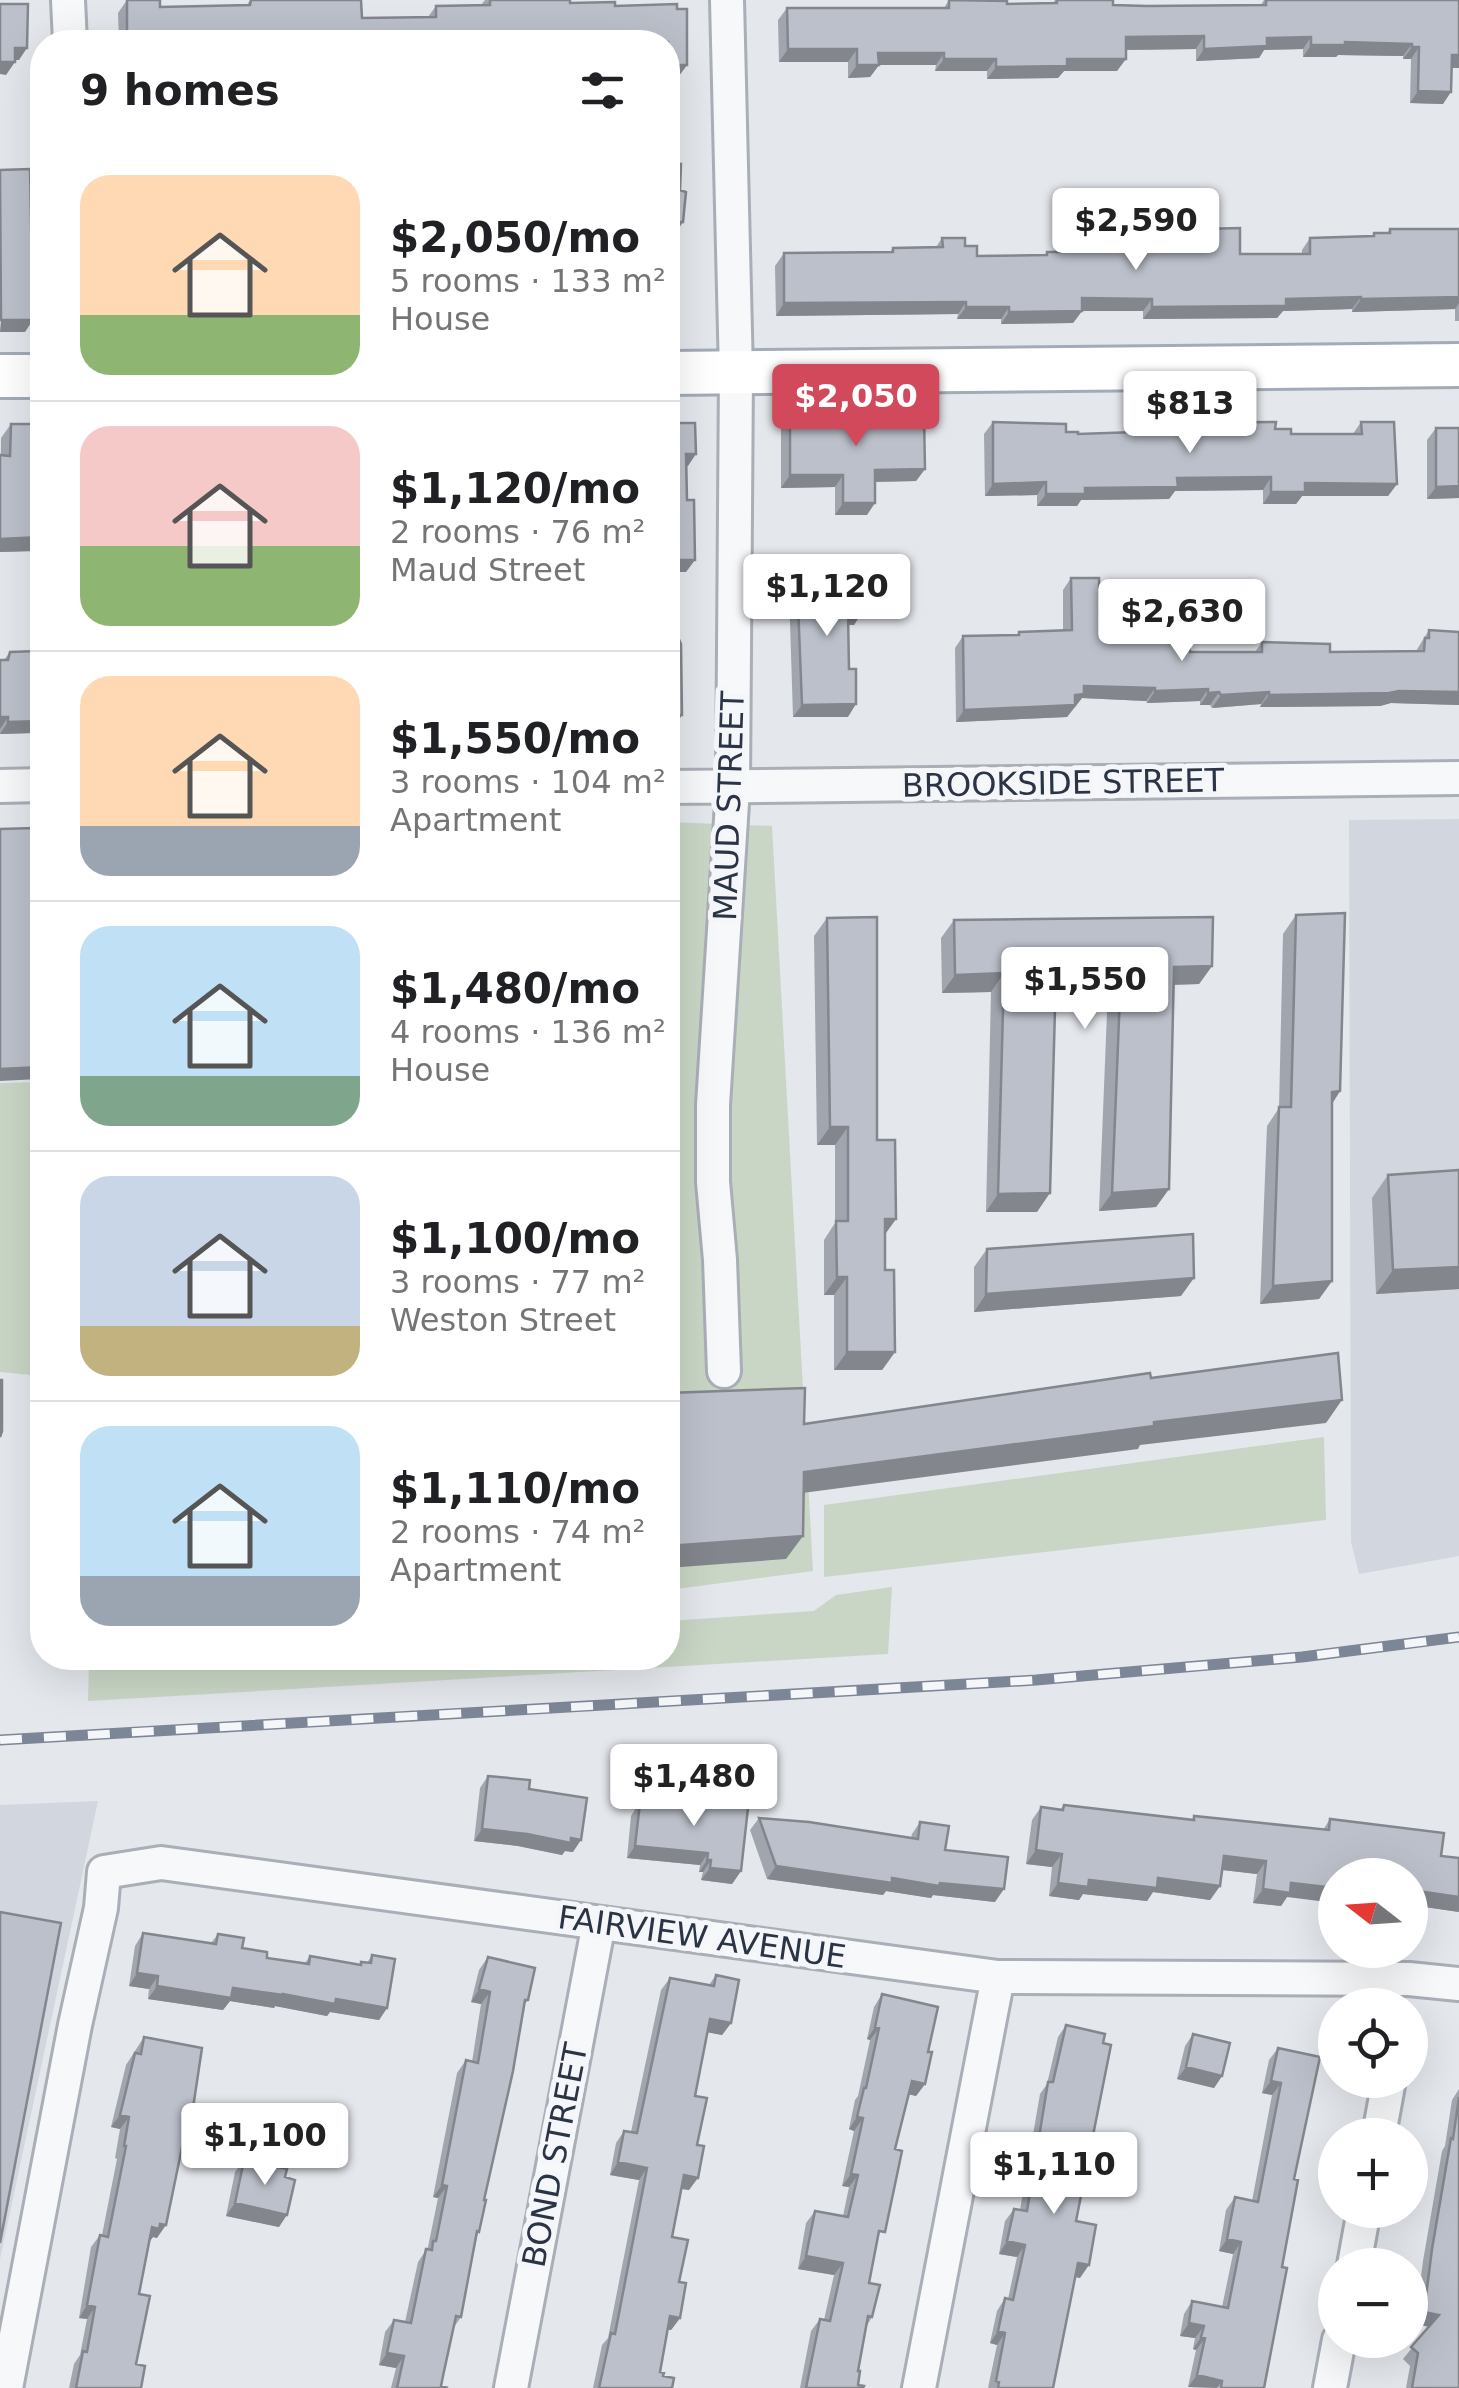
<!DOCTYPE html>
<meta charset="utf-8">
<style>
body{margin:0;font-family:"DejaVu Sans",sans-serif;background:#f6f6f6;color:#202124;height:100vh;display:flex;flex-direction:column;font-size:38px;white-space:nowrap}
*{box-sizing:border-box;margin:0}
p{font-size:32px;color:#757577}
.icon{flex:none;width:55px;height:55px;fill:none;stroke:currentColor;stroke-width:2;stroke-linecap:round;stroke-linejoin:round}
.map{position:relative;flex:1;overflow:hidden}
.sheet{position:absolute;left:30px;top:30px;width:650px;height:1640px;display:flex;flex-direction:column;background:#fff;border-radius:40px;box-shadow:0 10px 40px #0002}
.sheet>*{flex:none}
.needle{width:65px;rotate:287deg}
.buttons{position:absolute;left:1318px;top:1858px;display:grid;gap:20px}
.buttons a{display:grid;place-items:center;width:110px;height:110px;border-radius:50%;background:#fff;box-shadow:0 10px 40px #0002;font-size:50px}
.price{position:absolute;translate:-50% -85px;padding:0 22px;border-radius:10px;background:#fff;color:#222;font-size:32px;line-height:65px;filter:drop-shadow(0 2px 5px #0008)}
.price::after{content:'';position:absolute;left:50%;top:60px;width:30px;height:22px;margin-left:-15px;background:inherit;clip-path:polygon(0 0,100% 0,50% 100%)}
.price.selected{background:#d1495b;color:#fff}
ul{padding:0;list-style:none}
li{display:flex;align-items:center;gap:30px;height:250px;padding:0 50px}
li+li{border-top:2px solid #e0e0e0}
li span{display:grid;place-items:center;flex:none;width:280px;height:200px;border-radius:30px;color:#555}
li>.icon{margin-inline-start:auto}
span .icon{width:120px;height:120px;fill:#fffc;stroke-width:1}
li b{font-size:42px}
h2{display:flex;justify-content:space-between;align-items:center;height:120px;padding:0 50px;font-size:42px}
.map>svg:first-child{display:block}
</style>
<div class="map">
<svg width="1459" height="2388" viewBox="0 0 1459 2388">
<rect width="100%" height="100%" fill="#e4e7ec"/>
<path fill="#d2d6de" d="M1459 819V1556L1359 1574 1351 1542 1349 820Z
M98 1801 0 2259V1805Z"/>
<path fill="#c9d6c5" d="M668 822 772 826 813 1571 668 1590Z
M42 1082V1376L0 1372V1083Z
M1324 1437 1326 1520 824 1577V1505Z
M892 1587 888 1654 88 1701 89 1663 76 1664V1658H668V1621L814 1611 836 1595Z"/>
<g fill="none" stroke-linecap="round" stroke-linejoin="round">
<g stroke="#a9aeb7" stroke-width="38">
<path id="minor" d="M68 0 70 42
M0 786 42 785
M668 787 1459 778
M724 1371 720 1260 713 1182V1105L733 787 736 373 727 0
M1379 2135 1389 2080
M1354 2265 1364 2210
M6 2388 75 2025 101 1908 104 1872 161 1863 998 1977 1409 1979 1459 1984
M511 2388 599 1923
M919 2388 998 1977
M1330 2388 1339 2340"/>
</g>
<g stroke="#a3abb8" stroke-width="48">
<path id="major" d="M668 373 1459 365
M0 376H42"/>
</g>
<use href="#minor" stroke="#f7f8fa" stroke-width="32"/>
<use href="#major" stroke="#fff" stroke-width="42"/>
<g stroke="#7d8696" stroke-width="11">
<path id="rail" d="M0 1740 1036 1680 1302 1657 1459 1637"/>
</g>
<use href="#rail" stroke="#f4f6f9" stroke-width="8" stroke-dasharray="22" stroke-linecap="butt"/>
</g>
<path fill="#a1a5ae" d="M127 0H160V7L247 5 250 0H361L362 18 428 17 436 6 481 5 485 0H570V3L615 2V6L677 4V9H687V65L678 77H668V42H119L118 13Z
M949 0 1007 4 1053 3 1055 0H1113V5H1261L1264 0H1459V68H1452L1443 104 1410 103 1411 59H1403V56L1338 55 1336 57H1303V49L1264 50 1259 58 1196 61V49L1126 50 1117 71H1064L1058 78 987 79V71H935L936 65H879L870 77 848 78V62H779L778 20 787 8H944Z
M1202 229 1240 254H1302V250L1310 238 1372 236 1374 233H1387L1390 229H1459V321H1455V309L1352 312V309L1283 311 1277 318 1143 319V311H1082L1073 323 1001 324V319H957L958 314 776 316 775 266 784 253 890 252 893 248 936 247 942 238 965 246 977 256 1044 255 1047 252H1054L1061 242 1193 243Z
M790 412 822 417 925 469 916 481 875 482 867 515H835V487L781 488V424Z
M993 422 1078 434 1160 431 1166 423 1275 429 1291 434H1353L1361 422 1397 484 1388 496H1302L1296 504H1263V490L1175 491 1169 499 1081 500 1077 506H1037V495L985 496 984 434Z
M11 424H42V539L34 551 0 552 1 438Z
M1436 428 1459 498 1427 499V440Z
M797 578 862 612 854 625H848V717H793L789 590Z
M1071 578 1100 627 1136 639 1190 652H1255L1262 642 1330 652 1416 651 1429 630 1459 632V705L1391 703 1380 706 1260 707 1261 704 1212 708 1210 705H1200V701L1147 703 1146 701 1082 698 1067 717 956 722 955 648 963 636 1017 635 1019 632 1063 630V590Z
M10 652 41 721 33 733 0 734V660H4Z
M1296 915 1340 1091 1332 1104V1281L1319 1299 1260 1304 1267 1126 1279 1108 1283 934Z
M827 918 896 1219 885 1234V1270L895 1352 882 1370H834V1295H824V1240L835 1223V1145H817L814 936Z
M954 920 1212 966 1199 984 1173 985 1169 1189 1156 1207 1099 1211 1108 988 1056 990 1037 1212H986L991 992 942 993 941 938Z
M1388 1175 1459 1289 1376 1294 1372 1198Z
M987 1249 1181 1296 974 1312V1267Z
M488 1776 529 1789 573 1852 565 1851 562 1855 518 1846 474 1841 480 1788Z
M645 1793 741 1871 732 1884 701 1880 703 1872H699L700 1865 627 1858 631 1816Z
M1064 1805 1192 1820 1194 1816 1323 1830 1330 1819 1441 1856 1459 1858V1912L1418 1906 1414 1913 1410 1912V1875L1287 1897 1281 1906 1253 1903 1257 1874 1222 1870 1220 1886 1210 1900 1153 1892 1147 1901 1083 1894 1079 1900 1049 1896 1052 1867 1026 1864 1032 1820 1041 1807 1060 1810Z
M759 1818 911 1838 912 1834 920 1822 945 1850 995 1902 933 1895 931 1898 886 1891 883 1895 767 1879 750 1830Z
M143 1933 211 1943 218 1934 242 1948 267 1958 305 1963 310 1956 359 1965 361 1962 367 1963 372 1955 387 2008 379 2020 330 2012 327 2016 275 2006 274 2008 230 2001 223 2010 148 1999 149 1989 129 1986 135 1946Z
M488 1957 528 2000 524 2005 461 2317 454 2327 441 2386 448 2388H391L396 2368 379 2365 385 2332 394 2320 405 2322 418 2262 428 2247 438 2198 433 2197 457 2073 466 2060 472 2062 481 2004 471 2002 479 1970Z
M716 1975 731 2023 722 2035 707 2032 695 2096 689 2190 682 2189 672 2237 679 2282 680 2318 671 2330H668L660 2372 672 2388H593L602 2345 608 2338 639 2180 610 2175 616 2143 624 2131 631 2132 661 1990 670 1978 709 1985Z
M882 1994 928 2052 925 2084 916 2096 909 2094 895 2149 869 2283 872 2317 866 2327 858 2371V2385L863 2388H800L811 2331 820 2319 824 2320 834 2275 798 2269 806 2223 815 2211 843 2216 849 2187 842 2186 854 2131 849 2129 855 2100 858 2096 870 2040 867 2039 874 2007Z
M1066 2025 1080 2278 1075 2277 1053 2388H988L997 2345 990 2343 997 2311 1005 2298 1008 2299 1017 2257 999 2254 1005 2221 1014 2209 1020 2210 1040 2094 1047 2084 1058 2037Z
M1193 2034 1222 2076 1214 2088 1177 2079 1185 2046Z
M144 2037 190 2128 184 2136 157 2238 153 2237 149 2241 139 2294 136 2364 141 2388H69L74 2364 80 2355 87 2319 79 2318 91 2247 100 2235H102L117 2159 115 2158 120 2129 111 2127 126 2065Z
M1278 2048 1294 2179 1264 2388 1188 2387 1196 2350 1193 2349 1195 2338 1180 2336 1184 2314 1192 2301 1222 2307 1233 2254 1219 2251 1226 2210 1235 2197 1252 2201 1272 2095 1262 2093 1269 2060Z
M1459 2089V2388H1406L1410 2366 1403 2359 1429 2327 1415 2324 1423 2261 1442 2151 1445 2146 1452 2100Z
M244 2160 285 2177 279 2227 226 2216 235 2172Z"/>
<path fill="#83868d" d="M1204 36 1196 49 1117 50 1126 37Z
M1311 37 1303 49 1264 50 1259 58 1196 61 1204 49 1267 38Z
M1345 42 1412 44 1403 56 1338 55 1336 57H1303L1311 45Z
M1412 47H1419L1411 59H1403Z
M15 48H27L19 60H6Z
M788 49H857L848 62H779Z
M878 53H944L936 65H870Z
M1452 55H1459V68H1444Z
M944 59H996L987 71H935Z
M1067 59H1126L1117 71H1064L1058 78 987 79 996 67Z
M0 62H15L6 75 0 74Z
M668 65H687L678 77H668Z
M857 65H879L870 77 848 78Z
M1418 91 1451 92 1443 104 1410 103Z
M668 222H683L675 234H668Z
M1361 297 1352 309 1283 311 1277 318 1143 319 1152 307 1286 299Z
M1459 297V303L1455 309 1352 312 1361 299Z
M1082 298 1152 299 1143 311H1082L1073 323 1001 324 1009 312Z
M966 302 958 314 776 316 784 303Z
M966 307H1009L1001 319H957Z
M1 320H33L25 332H0Z
M686 454H696L688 466H678Z
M925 469 916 481 866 482 875 470Z
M790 475H843L835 487 781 488Z
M1271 477 1263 490 1175 491 1169 499 1081 500 1077 506H1037L1046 494 1085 488 1177 478Z
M1046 482 1037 495 985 496 993 484Z
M1305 483 1397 484 1388 496H1302L1296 504H1263L1271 492Z
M1459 486V498L1427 499 1436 487Z
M843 503H875L867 515H835Z
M42 537 34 551 0 552V539Z
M668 560H695L686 572H668Z
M862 612 854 625H839L848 613Z
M1084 686 1155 688 1146 701 1082 698 1067 717 956 722 964 710 1075 695Z
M1208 689 1200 701 1147 703 1155 691Z
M1399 691 1459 692V705L1391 703 1380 706 1260 707 1269 695Z
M1219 692 1210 705H1200L1208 693Z
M1269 692 1261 704 1212 708 1221 695Z
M856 704 848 717H793L802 705Z
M668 715H682L674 728H668Z
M0 717H8L0 729Z
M41 721 33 733 0 734 8 722Z
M1212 966 1199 984 1161 985 1174 967Z
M1121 970 1108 988 1044 990 1056 972Z
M1004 973 991 992 942 993 955 975Z
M42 1067V1074L39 1079 0 1081V1069Z
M1340 1091 1328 1110 1332 1092Z
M830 1127H848L835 1145H817Z
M1169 1189 1156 1207 1099 1211 1112 1193Z
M1050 1193 1037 1212H986L998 1194Z
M885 1219H896L883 1237Z
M1459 1267V1289L1376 1294 1393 1270Z
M837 1277H847L834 1295H824Z
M1194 1278 1181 1296 974 1312 986 1294Z
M1332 1281 1319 1299 1260 1304 1273 1286Z
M847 1352H895L882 1370H834Z
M1342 1400 1326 1423 1140 1445 1138 1449 787 1495 804 1472 1154 1422Z
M803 1536 786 1559 668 1568V1546Z
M482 1829 581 1840 573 1852 565 1851 562 1855 518 1846 474 1841Z
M635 1846 708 1853 700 1865 627 1858Z
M1036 1850 1062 1854 1052 1867 1026 1864Z
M1224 1856 1266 1861 1257 1874 1214 1869Z
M707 1860H711L703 1872H699Z
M776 1866 892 1878 1004 1889 995 1902 933 1895 931 1898 886 1891 883 1895 767 1879Z
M710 1868 741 1871 732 1884 701 1880Z
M1158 1878 1220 1886 1210 1900 1153 1892 1147 1901 1083 1894 1079 1900 1049 1896 1058 1883Z
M1291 1883 1335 1888V1903L1287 1897 1281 1906 1253 1903 1263 1889Z
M1424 1892 1459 1897V1912L1418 1906 1414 1913 1410 1912V1898Z
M137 1973 158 1976 149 1989 129 1986Z
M157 1986 233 1988 336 1999 387 2008 379 2020 330 2012 327 2016 275 2006 274 2008 230 2001 223 2010 148 1999Z
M479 1989 490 1992 481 2004 471 2002Z
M710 2019 731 2023 722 2035 701 2031Z
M875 2027 879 2028 870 2040 867 2039Z
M1186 2067 1222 2076 1214 2088 1177 2079Z
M912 2081 925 2084 916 2096 903 2093Z
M1271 2081 1281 2083 1272 2095 1262 2093Z
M120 2115 129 2117 120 2129 111 2127Z
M857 2117 863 2118 854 2131 849 2129Z
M618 2162 647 2168 639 2180 610 2175Z
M851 2174 858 2175 849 2187 842 2186Z
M684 2175 698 2178 689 2190 676 2188Z
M442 2185 447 2186 438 2198 433 2197Z
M235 2203 287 2215 279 2227 226 2216Z
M160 2224 166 2225 157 2238 153 2237 150 2241 143 2240 152 2227Z
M1227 2239 1241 2242 1233 2254 1219 2251Z
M1007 2241 1025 2245 1017 2257 999 2254Z
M806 2256 843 2263 834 2275 798 2269Z
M1078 2263 1089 2265 1080 2278 1069 2275Z
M87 2305 95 2307 87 2319 79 2318Z
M1424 2312 1439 2315 1431 2327 1415 2324Z
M670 2316 680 2318 671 2330 662 2329Z
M1189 2323 1204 2326 1195 2338 1180 2336Z
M998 2331 1005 2333 997 2345 990 2343Z
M1201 2337 1205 2338 1196 2350 1193 2349Z
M387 2353 404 2356 396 2368 379 2365Z
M1197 2375 1222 2381 1217 2388 1188 2387Z"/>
<path fill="#bbc0ca" stroke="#83868d" stroke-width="2.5" d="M127 0H160V7L250 5 251 0H361L362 18 436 17V6L490 5V0H570V3L615 2V6L677 4V9H687V65H668V42H127Z
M949 0 1007 1V4L1057 3V0H1113V5L1147 6 1266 5V0H1459V55H1452L1451 92 1418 91 1419 47H1412V44L1345 42V45H1311V37L1267 38V46L1204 49V36L1126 37V59H1067V66L996 67V59H944V53H878L879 65H857V49H788L787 8H949Z
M0 4H28L27 48H15V62H0Z
M668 163 681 164 680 190 686 192 683 222H668Z
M30 169 33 320H1L0 170Z
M1240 228V254H1310V238L1374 236V233H1390V229H1459V297L1361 299V297L1286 299V306L1152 307V299L1082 298V311L1009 312V307H966V302L784 303V253L893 252V248L943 247 942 238H965V246H977V256L1047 255V252H1061V242L1104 240H1136V244L1202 243V229Z
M790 412H822V417L924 415 925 469 875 470V503H843V475H790Z
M993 422 1066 424V432H1078V434L1166 431V423L1276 422 1275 429H1291V434H1362L1361 422H1394L1397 484 1305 483V492H1271V477L1177 478 1178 487 1085 488V494H1046V482L993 484Z
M668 423H695L696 454H686L687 500H694L695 560H668Z
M11 424H42V537L0 539V455L10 456Z
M1436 428H1459V486L1436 487Z
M861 576 862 612 848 613 849 669H856V704L802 705 797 578Z
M1071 578H1099L1100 627 1136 629V639L1189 637 1190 652H1262V642L1330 644V652L1424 651 1425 638H1429V630L1459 632V692L1399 691 1389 693 1269 695V692L1221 695 1219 692 1208 693V689L1155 691V688L1084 686V694L1075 695V705L964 710 963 636 1019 635V632L1072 630Z
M668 635H677L681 644 682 715H668Z
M38 651 41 721 8 722V717H0V660H8L10 652Z
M34 828V929H42V956H37L38 1037 42 1036V1067L0 1069V829Z
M1345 913 1340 1091 1332 1092V1281L1273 1286 1279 1107H1291L1296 915Z
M877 917V1140H895L896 1219H885V1270H894L895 1352H847V1277H837L836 1221H848V1127H830L827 918Z
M1213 917 1212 966 1174 967 1169 1189 1112 1193 1121 970 1056 972 1050 1193 998 1194 1004 973 955 975 954 920Z
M1459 1170V1267L1393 1270 1388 1175Z
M1193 1234 1194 1278 986 1294 987 1249Z
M1338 1353 1342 1400 1154 1422V1426L804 1472 803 1536 668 1546V1393L805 1388 804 1424 1150 1373 1151 1378Z
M0 1380H2V1431L0 1437Z
M488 1776 530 1780 529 1789 587 1798 581 1840 571 1838V1843L527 1834 482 1829Z
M645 1793 748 1808 741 1871 710 1868 711 1860H707L708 1853 635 1846 640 1803 643 1804Z
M1064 1805 1194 1820V1816L1329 1830 1330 1819 1444 1833 1441 1856 1459 1858V1897L1424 1892 1423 1899 1410 1898V1875H1335V1888L1291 1883 1290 1893 1263 1889 1266 1861 1224 1856 1220 1886 1158 1878 1157 1888 1089 1880 1088 1887 1058 1883 1062 1854 1036 1850 1041 1807 1063 1810Z
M759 1818 809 1822 918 1839 920 1822 949 1826 945 1850 1008 1857 1004 1889 940 1883 939 1886 892 1878V1883L776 1866Z
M0 1912 61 1923 0 2243Z
M143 1933 216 1944 218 1934 244 1938 242 1948 267 1952V1958L309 1964 310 1956 361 1965V1962L371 1963 372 1955 395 1959 387 2008 336 1999 335 2004 283 1994V1995L233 1988 231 1998 157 1986 158 1976 137 1973Z
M488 1957 535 1968 528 2000H525L513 2071 484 2200H486L479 2232 477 2231 461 2317 456 2316 443 2376 441 2386 448 2388H397L404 2356 387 2353 394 2320 411 2323 426 2249 432 2250 433 2241H436L447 2186 442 2185 466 2060 478 2063 490 1992 479 1989Z
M716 1975 739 1980 731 2023 710 2019 695 2096 707 2098 697 2145 704 2146 698 2178 684 2175 672 2237 688 2240 679 2282 686 2283 680 2318 670 2316 660 2372 664 2373 663 2376 674 2378 672 2388H599L611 2333 615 2334 647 2168 618 2162 624 2131 637 2133 670 1978 714 1986Z
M882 1994 938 2007 928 2052H932L925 2084 912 2081 895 2149 902 2151 885 2232 879 2231 869 2283 880 2285 872 2317 868 2316 858 2371H860L858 2385 864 2386 863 2388H806L820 2319 830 2321 843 2263 806 2256 815 2211 848 2217 858 2175 851 2174 863 2118 857 2117 864 2088H866L879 2028 875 2027Z
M1066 2025 1105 2034 1103 2043 1111 2045 1076 2221 1096 2225 1089 2265 1078 2263 1053 2388H998L999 2382 996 2381 1005 2333 998 2331 1005 2298 1013 2300 1025 2245 1007 2241 1014 2209 1027 2211 1048 2082H1053Z
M1193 2034 1230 2043 1222 2076 1186 2067Z
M144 2037 202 2048 190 2128H186L166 2225 160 2224 159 2229 152 2227 139 2294 150 2296 136 2364 145 2366 141 2388H76L83 2351 87 2352 95 2307 87 2305 100 2235 108 2237 126 2146H124L129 2117 120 2115 135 2053 141 2054Z
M1278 2048 1320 2057 1294 2179 1298 2180 1282 2267 1287 2268 1264 2388H1221L1222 2381 1197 2375 1205 2338 1201 2337 1204 2326 1189 2323 1192 2301 1228 2308 1241 2242 1227 2239 1235 2197 1258 2202 1281 2083 1271 2081Z
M1459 2097V2388H1412L1418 2353 1411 2347 1439 2315 1424 2312 1432 2249 1451 2138 1453 2139Z
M244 2160 287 2169 285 2177 295 2180 287 2215 235 2203Z"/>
<g text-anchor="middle" stroke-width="10" stroke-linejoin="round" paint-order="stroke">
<g font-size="32" fill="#2b3445" stroke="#f4f6f9">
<text transform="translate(1063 783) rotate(-1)" y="11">BROOKSIDE STREET</text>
<text transform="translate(729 806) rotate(-88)" y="11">MAUD STREET</text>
<text transform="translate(702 1937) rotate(8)" y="11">FAIRVIEW AVENUE</text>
<text transform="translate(555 2155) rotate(-79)" y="11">BOND STREET</text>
</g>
</g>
</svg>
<div class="buttons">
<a><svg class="needle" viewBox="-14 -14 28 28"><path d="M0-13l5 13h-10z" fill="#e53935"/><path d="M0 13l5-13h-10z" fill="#757577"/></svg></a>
<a><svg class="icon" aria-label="locate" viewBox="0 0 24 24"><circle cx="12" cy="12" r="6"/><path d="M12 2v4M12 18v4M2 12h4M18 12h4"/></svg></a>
<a>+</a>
<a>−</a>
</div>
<b class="price" style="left:1136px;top:273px">$2,590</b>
<b class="price selected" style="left:856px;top:449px">$2,050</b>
<b class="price" style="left:1190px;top:456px">$813</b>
<b class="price" style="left:827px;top:639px">$1,120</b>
<b class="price" style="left:1182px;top:664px">$2,630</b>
<b class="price" style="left:1085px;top:1032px">$1,550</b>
<b class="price" style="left:694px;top:1829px">$1,480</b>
<b class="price" style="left:265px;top:2188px">$1,100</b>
<b class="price" style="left:1054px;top:2217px">$1,110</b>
<section class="sheet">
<h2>9 homes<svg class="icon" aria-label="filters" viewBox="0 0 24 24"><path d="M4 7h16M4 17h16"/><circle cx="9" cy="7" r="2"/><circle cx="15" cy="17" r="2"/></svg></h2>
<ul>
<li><span style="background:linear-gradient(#ffd9b3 70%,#8fb573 0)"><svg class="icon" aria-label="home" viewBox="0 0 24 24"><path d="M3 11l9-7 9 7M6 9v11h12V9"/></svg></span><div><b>$2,050/mo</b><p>5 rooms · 133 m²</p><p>House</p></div></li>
<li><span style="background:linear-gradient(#f6c9c9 60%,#8fb573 0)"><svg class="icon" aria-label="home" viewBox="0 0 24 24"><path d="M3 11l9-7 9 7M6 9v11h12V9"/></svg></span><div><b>$1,120/mo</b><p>2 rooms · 76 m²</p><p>Maud Street</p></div></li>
<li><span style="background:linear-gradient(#ffd9b3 75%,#9aa5b1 0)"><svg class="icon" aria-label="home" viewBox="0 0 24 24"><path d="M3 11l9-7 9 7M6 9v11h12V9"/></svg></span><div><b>$1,550/mo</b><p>3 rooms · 104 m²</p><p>Apartment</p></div></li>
<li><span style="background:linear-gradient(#bfe0f5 75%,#7fa58c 0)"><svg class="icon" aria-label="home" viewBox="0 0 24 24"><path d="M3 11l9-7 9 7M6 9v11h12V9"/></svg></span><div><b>$1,480/mo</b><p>4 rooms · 136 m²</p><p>House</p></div></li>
<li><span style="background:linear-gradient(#c9d6e8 75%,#c2b280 0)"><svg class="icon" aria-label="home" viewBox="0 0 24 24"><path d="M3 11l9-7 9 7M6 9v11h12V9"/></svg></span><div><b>$1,100/mo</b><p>3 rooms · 77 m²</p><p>Weston Street</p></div></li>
<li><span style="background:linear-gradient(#bfe0f5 75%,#9aa5b1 0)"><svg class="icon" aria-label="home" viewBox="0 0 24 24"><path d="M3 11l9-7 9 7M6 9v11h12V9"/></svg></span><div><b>$1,110/mo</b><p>2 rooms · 74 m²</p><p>Apartment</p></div></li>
</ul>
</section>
</div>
